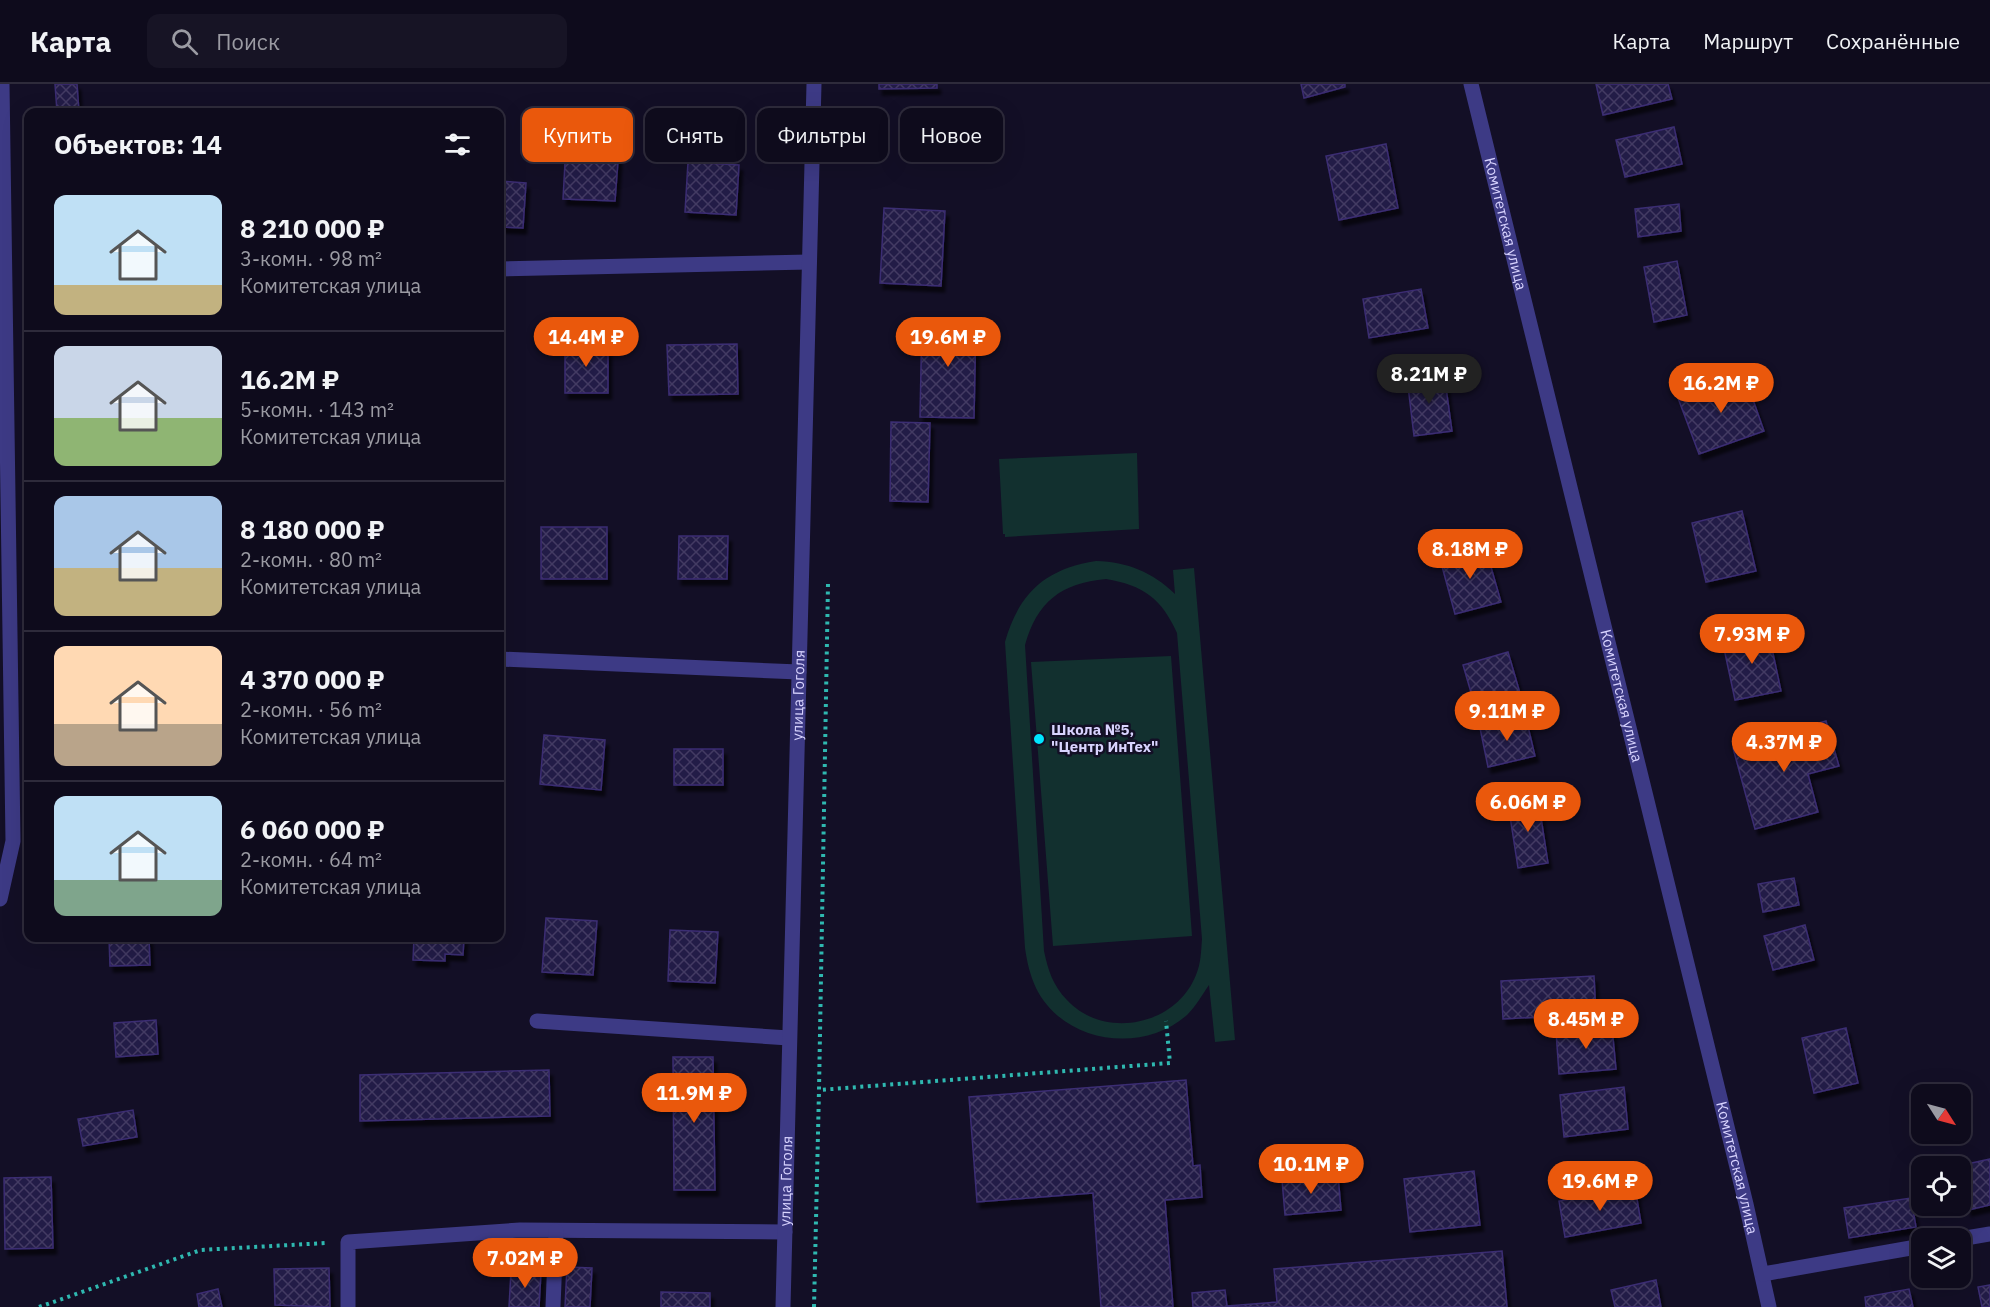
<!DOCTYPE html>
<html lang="ru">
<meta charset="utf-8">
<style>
body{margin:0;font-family:"IBM Plex Sans",sans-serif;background:#171425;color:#f1f3f6;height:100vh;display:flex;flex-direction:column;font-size:22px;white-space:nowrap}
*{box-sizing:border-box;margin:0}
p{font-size:20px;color:#9b9ba3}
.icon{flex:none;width:33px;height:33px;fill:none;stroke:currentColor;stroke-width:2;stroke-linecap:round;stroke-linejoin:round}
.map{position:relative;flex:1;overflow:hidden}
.side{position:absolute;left:24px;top:24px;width:480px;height:834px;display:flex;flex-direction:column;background:#0e0b1c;border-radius:12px;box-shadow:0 6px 24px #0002,0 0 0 2px #2e2b3b}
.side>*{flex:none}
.banner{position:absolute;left:522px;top:24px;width:570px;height:54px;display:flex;gap:12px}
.needle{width:39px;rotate:126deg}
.fabs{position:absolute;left:1911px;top:1000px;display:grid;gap:12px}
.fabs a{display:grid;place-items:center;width:60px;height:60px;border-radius:12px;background:#0e0b1c;box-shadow:0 6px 24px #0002,0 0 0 2px #2e2b3b;font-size:30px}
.price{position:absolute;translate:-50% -51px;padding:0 14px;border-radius:21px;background:#ea580c;color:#fff;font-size:20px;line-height:39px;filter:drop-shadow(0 2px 3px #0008)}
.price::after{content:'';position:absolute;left:50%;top:36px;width:18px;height:14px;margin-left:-9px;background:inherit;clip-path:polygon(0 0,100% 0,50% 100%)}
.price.active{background:#222;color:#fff}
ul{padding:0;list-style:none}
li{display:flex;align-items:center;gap:18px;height:150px;padding:0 30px}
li+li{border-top:2px solid #2e2b3b}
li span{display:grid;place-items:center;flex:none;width:168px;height:120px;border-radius:12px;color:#555}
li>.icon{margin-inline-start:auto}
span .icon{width:72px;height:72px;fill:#fffc;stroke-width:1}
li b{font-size:26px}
h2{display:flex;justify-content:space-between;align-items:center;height:72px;padding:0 30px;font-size:26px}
.chip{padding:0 21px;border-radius:12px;background:#0e0b1c;box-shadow:0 6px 24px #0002,0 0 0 2px #2e2b3b;font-size:21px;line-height:54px}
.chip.active{background:#ea580c;color:#fff}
header{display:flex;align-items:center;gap:36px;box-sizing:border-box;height:84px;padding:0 30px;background:#0e0b1c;border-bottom:2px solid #2e2b3b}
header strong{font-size:28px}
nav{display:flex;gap:33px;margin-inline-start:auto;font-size:21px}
.search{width:420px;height:54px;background:#171425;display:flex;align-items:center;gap:15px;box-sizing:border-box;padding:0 21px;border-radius:12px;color:#9b9ba3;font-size:22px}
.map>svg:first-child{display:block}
</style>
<header>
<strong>Карта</strong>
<div class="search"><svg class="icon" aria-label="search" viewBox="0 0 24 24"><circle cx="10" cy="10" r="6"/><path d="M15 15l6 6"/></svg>Поиск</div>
<nav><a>Карта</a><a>Маршрут</a><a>Сохранённые</a></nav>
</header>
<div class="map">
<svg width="1990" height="1223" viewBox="0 0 1990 1223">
<defs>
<pattern id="building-cross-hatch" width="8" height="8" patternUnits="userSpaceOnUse" patternTransform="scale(1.5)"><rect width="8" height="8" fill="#241b47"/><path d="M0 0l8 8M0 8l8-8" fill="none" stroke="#433b63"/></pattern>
<filter id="shadow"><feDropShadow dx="3.5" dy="6" stdDeviation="1.5" flood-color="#0009"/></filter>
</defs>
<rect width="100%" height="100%" fill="#130f26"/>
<path fill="#12302f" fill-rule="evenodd" d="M1137 369 1139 445 1005 453V450H1003L999 375Z
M1096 477C1128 478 1152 488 1175 510L1173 486 1194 484 1235 956 1215 958 1209 901C1202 911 1196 922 1187 931 1142 971 1063 959 1036 904 1030 891 1027 878 1025 864L1005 558C1019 509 1045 485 1096 477ZM1106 495C1143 501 1162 515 1177 549L1202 855C1201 868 1201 879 1196 891 1176 942 1104 956 1067 916 1053 902 1048 886 1044 867L1025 561C1037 518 1061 499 1106 495Z
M1171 572 1192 852 1053 862 1031 578Z"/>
<path fill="url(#building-cross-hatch)" stroke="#3b2d73" stroke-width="1.5" filter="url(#shadow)" d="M55 0H77L79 28H57Z
M879 0H937V4L879 5Z
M1301 0H1345V3L1304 14Z
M1596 0H1668L1672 15 1603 31Z
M1674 43 1682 80 1625 93 1616 56Z
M1386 60 1398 124 1339 136 1326 72Z
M566 61 619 64 615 117 563 115Z
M688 78 739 81 736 131 685 128Z
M500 97 526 99 523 144 500 143Z
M1679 120 1681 147 1638 153 1635 125Z
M884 124 945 127 941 202 880 199Z
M1677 177 1687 231 1654 238 1644 183Z
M1421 205 1428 244 1369 254 1363 215Z
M922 235 976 236 974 334 920 333Z
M565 260H608V309H565Z
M737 260 738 310 669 311 667 261Z
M1444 289 1452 347 1414 352 1407 294Z
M1744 290 1764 347 1699 370 1678 314Z
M891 338 930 339 928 418 890 417Z
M1742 427 1756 487 1706 498 1692 439Z
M541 443H607V495H541Z
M679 452H728L727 495H678Z
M1485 462 1501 518 1455 530 1440 475Z
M1768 546 1781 607 1735 616 1722 555Z
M1508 568 1522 616 1477 629 1463 581Z
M1526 634 1535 672 1488 683 1480 644Z
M1826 637 1839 682 1808 690 1818 728 1755 745 1733 664Z
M544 651 605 656 601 706 540 700Z
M674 665H723V701H674Z
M1538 714 1548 779 1518 784 1508 719Z
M1794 794 1799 821 1763 828 1758 800Z
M546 834 597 837 593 891 542 888Z
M1805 841 1814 876 1773 886 1764 852Z
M670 846 718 848 715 899 668 897Z
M109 854H149L150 881 110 882Z
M414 854H464L463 871 445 870V877L413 876Z
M1594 892 1596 930 1503 935 1501 897Z
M156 936 158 970 116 973 114 939Z
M1612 943 1616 985 1559 990 1556 947Z
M1846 944 1858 999 1814 1009 1802 954Z
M673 973H713L715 1106H674Z
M549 986 550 1032 360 1037V991Z
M1186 996 1193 1082 1200 1081 1202 1113 1165 1116 1173 1223H1101L1093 1109 977 1118 969 1013Z
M1624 1003 1628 1045 1564 1053 1560 1011Z
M133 1026 137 1053 83 1062 78 1035Z
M1990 1075V1121L1968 1126 1960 1092V1083L1958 1082Z
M1474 1087 1480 1141 1410 1148 1404 1095Z
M1338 1091 1341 1126 1285 1131 1282 1096Z
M51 1093 53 1164 5 1165 4 1094Z
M1635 1103 1641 1139 1565 1153 1559 1117Z
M1911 1114 1916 1143 1849 1154 1844 1124Z
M1502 1167 1507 1223H1193L1192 1209 1225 1206 1227 1222 1277 1218 1274 1185Z
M567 1183 592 1184 590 1223H565Z
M329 1184 330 1223 275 1221 274 1185Z
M511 1187 541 1188 539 1223H509Z
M1656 1196 1661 1223H1615L1611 1206Z
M1990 1201V1223H1982L1978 1203Z
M218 1205 222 1223H199L197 1210Z
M1909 1205 1913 1223H1866L1865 1213Z
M661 1208 710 1209V1223H661Z"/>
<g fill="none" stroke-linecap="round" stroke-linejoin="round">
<path stroke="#2fb8b0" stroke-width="4" stroke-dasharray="3 4.5" stroke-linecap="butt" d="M828 500 819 1006 1170 979 1166 937
M39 1223 201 1166 326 1159
M814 1223 819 1006"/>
<g stroke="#3d3a85" stroke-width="15">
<path id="s1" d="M1471 0 1746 1120 1769 1223"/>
<path d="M500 185 809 178"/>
<path d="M500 575 799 588"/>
<path d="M0 815 13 757 2 0"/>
<path d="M537 937 789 954"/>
<path d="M1960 1155 1990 1150"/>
<path d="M1763 1190 1922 1162"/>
<path d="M348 1223V1158L520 1146 785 1148"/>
<path d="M553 1223 556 1147"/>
<path id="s2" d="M783 1223 814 0"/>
</g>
</g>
<circle fill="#00e5ff" stroke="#130f26" stroke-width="2" cx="1039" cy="655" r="6"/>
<g text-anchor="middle" stroke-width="5" stroke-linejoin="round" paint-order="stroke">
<g font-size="15" fill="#d9d4ff" stroke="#130f26">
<text dy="5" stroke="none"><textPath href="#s1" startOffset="144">Комитетская улица</textPath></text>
<text dy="5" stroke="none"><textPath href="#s2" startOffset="612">улица Гоголя</textPath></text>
<text dy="5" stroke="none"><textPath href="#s1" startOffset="630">Комитетская улица</textPath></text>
<text dy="5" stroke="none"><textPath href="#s1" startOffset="1116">Комитетская улица</textPath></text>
<text dy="5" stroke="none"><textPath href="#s2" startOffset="126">улица Гоголя</textPath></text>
</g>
<g font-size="15" font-weight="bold" fill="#d9d4ff" stroke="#130f26" text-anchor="start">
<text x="1051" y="651">Школа №5,<tspan x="1051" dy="17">"Центр ИнТех"</tspan></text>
</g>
</g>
</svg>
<div class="fabs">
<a><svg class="needle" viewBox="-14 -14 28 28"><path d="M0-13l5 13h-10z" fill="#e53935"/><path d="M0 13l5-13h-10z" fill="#9b9ba3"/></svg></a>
<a><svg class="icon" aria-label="locate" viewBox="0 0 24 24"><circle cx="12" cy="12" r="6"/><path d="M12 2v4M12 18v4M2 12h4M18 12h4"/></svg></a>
<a><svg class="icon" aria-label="layers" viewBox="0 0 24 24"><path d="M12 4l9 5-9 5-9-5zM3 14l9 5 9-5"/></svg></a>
</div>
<b class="price" style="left:586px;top:284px">14.4M ₽</b>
<b class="price" style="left:948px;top:284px">19.6M ₽</b>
<b class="price active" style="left:1429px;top:321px">8.21M ₽</b>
<b class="price" style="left:1721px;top:330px">16.2M ₽</b>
<b class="price" style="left:1470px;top:496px">8.18M ₽</b>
<b class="price" style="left:1752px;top:581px">7.93M ₽</b>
<b class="price" style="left:1507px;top:658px">9.11M ₽</b>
<b class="price" style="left:1784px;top:689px">4.37M ₽</b>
<b class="price" style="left:1528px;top:749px">6.06M ₽</b>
<b class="price" style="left:1586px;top:966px">8.45M ₽</b>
<b class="price" style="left:694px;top:1040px">11.9M ₽</b>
<b class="price" style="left:1311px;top:1111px">10.1M ₽</b>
<b class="price" style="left:1600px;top:1128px">19.6M ₽</b>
<b class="price" style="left:525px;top:1205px">7.02M ₽</b>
<div class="banner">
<a class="chip active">Купить</a>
<a class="chip">Снять</a>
<a class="chip">Фильтры</a>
<a class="chip">Новое</a>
</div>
<section class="side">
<h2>Объектов: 14<svg class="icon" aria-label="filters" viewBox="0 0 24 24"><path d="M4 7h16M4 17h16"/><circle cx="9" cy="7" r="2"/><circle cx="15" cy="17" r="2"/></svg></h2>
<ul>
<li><span style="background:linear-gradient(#bfe0f5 75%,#c2b280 0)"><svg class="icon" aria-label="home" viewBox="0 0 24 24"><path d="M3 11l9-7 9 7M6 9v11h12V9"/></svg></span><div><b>8 210 000 ₽</b><p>3-комн. · 98 m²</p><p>Комитетская улица</p></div></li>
<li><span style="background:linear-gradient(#c9d6e8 60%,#8fb573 0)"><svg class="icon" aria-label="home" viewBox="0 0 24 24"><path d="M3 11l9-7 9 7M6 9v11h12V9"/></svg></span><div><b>16.2M ₽</b><p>5-комн. · 143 m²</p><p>Комитетская улица</p></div></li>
<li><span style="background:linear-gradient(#a9c7e8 60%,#c2b280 0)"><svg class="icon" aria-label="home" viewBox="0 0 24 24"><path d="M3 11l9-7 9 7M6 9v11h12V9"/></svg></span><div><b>8 180 000 ₽</b><p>2-комн. · 80 m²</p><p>Комитетская улица</p></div></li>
<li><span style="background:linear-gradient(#ffd9b3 65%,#b9a48a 0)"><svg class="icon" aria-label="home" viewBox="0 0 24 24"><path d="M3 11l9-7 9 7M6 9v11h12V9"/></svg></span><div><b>4 370 000 ₽</b><p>2-комн. · 56 m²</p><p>Комитетская улица</p></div></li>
<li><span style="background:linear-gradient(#bfe0f5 70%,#7fa58c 0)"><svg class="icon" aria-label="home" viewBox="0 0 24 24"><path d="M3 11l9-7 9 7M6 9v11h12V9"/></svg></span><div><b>6 060 000 ₽</b><p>2-комн. · 64 m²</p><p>Комитетская улица</p></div></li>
</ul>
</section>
</div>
